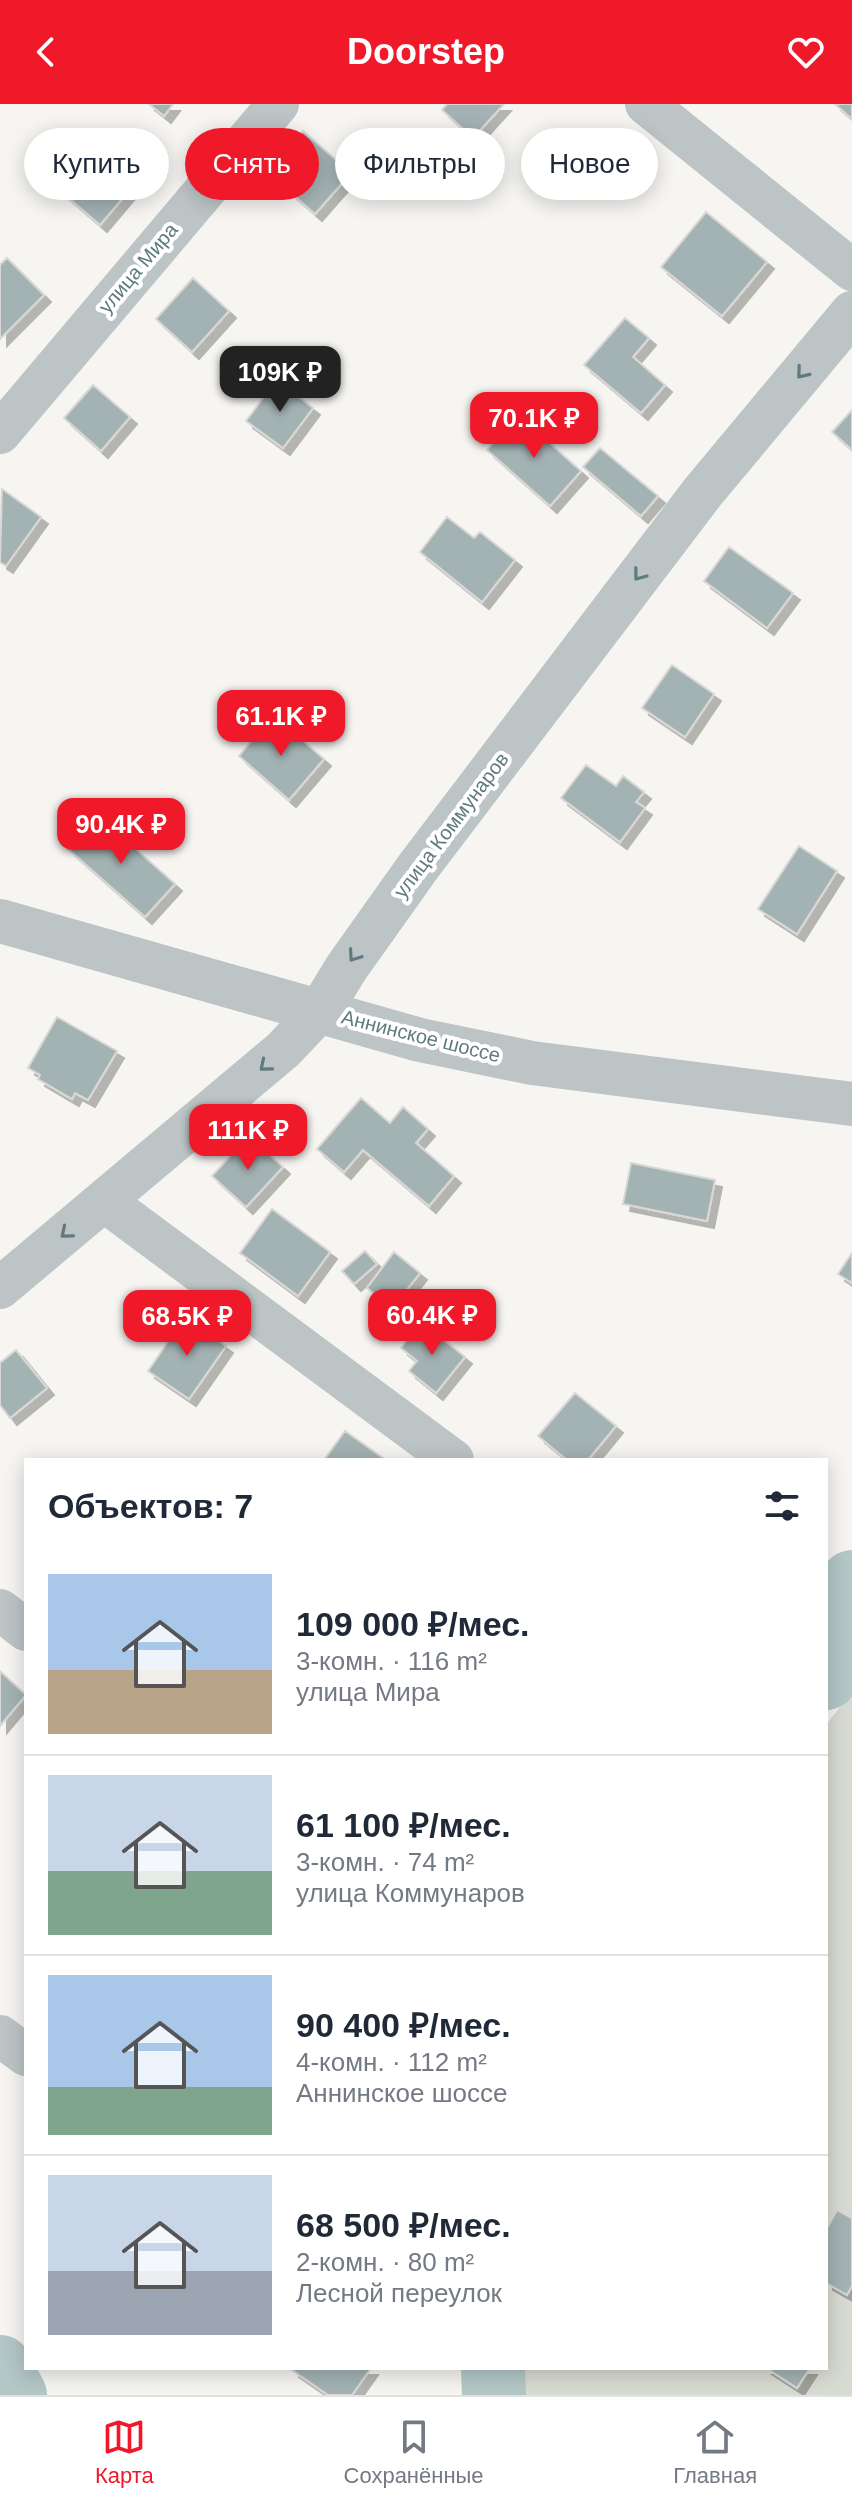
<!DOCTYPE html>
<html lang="ru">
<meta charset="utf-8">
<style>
body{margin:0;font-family:Arial,sans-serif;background:#f2f2f3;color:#1f2937;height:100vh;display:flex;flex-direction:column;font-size:30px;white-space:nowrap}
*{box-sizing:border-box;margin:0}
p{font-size:26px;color:#747a83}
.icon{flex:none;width:44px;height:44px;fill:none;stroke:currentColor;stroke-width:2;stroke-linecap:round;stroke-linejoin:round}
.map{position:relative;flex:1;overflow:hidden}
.drawer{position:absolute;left:24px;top:1354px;width:804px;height:912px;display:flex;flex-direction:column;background:#fff;border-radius:0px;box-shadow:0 4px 20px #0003}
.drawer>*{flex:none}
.banner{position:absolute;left:24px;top:24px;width:804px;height:72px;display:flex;gap:16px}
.price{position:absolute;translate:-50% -68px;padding:0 18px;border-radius:16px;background:#ef192a;color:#fff;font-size:26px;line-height:52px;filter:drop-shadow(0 2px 4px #0008)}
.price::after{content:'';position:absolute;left:50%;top:48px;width:24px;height:18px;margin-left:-12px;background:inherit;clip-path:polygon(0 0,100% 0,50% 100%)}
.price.current{background:#222;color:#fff}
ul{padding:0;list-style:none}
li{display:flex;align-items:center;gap:24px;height:200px;padding:0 24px}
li+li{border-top:2px solid #e0e1e3}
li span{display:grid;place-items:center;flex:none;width:224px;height:160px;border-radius:0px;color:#555}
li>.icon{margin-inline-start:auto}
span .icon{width:96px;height:96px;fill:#fffc;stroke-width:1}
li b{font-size:34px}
h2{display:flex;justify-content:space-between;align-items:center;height:96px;padding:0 24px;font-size:34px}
.pill{padding:0 28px;border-radius:36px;background:#fff;box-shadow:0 4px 20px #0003;font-size:28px;line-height:72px}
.pill.current{background:#ef192a;color:#fff}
header{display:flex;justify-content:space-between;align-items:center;height:104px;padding:0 24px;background:#ef192a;color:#fff;font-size:36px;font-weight:800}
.tab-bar{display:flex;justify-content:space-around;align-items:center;height:112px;border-top:2px solid #e0e1e3;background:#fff;font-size:22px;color:#747a83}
.tab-bar a{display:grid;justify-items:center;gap:4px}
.tab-bar .current{color:#ef192a}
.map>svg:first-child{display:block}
</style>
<header><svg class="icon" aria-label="back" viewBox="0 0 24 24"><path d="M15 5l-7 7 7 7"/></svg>Doorstep<svg class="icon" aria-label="heart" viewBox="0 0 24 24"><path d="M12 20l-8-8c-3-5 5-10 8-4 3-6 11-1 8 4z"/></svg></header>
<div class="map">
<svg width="852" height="2291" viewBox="0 0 852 2291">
<defs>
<filter id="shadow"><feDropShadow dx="7" dy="7" stdDeviation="0" flood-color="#0004"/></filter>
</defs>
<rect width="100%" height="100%" fill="#f6f5f2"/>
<path fill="#d8dbd1" d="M852 1587V2291H511L509 2264H826V1621Z"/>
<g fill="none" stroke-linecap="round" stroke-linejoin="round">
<path stroke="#b3c7c6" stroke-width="64" d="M826 1574 832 1566 840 1517 852 1478
M0 2263 15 2291
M493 2264 494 2291"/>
</g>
<path fill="#a3b2b3" stroke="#d8d7d5" stroke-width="2" filter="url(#shadow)" d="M149 0H173L164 12Z
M447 0H504L473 34 442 6Z
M835 0H852V15Z
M303 27 351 69 315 110 267 68Z
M84 38 134 81 100 121 50 78Z
M706 108 767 158 722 212 661 163Z
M7 154 44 191 0 235V161Z
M193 174 229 207 192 248 156 215Z
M625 214 649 234 633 253 665 281 641 309 584 261Z
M277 276 313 304 283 344 246 317Z
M93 281 130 313 101 347 64 314Z
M852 306V346L832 328Z
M518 311 581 367 550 402 487 346Z
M600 344 658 392 641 412 583 363Z
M2 385 41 413 6 462 0 458Z
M447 413 474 434 480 428 515 456 482 498 420 448Z
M729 443 793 489 767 524 704 477Z
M672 561 714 590 685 633 642 604Z
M273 611 324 655 289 696 239 652Z
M586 661 616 682 623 672 644 688 636 698 645 704 620 738 561 694Z
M98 711 175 780 145 813 68 745Z
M799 742 837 767 797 830 758 805Z
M57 913 117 947 88 996 75 989 72 995 38 975 40 971 28 964Z
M361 994 390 1019 403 1003 428 1025 416 1039 454 1072 429 1102 363 1046 344 1068 317 1045Z
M249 1032 283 1063 246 1103 212 1072Z
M631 1059 715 1076 707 1117 623 1100Z
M272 1105 330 1148 298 1192 240 1149Z
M365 1147 377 1160 354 1180 342 1167Z
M394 1148 420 1169 392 1204 367 1184Z
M852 1149V1179L838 1170Z
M185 1213 226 1242 189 1295 148 1267Z
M421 1218 465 1253 436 1289 409 1267 417 1257 401 1244Z
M16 1246 47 1284 10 1314 0 1301V1259Z
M575 1289 616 1322 588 1356H567L538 1332Z
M345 1327 386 1356H324Z
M0 1567 26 1591 0 1622Z
M837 2106 852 2114V2182L847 2191 826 2179V2126Z
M294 2264H371L352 2291H328L292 2266Z
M766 2264H810L797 2284Z"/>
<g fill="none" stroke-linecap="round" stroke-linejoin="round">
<path stroke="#bcc4c5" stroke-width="42" d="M646 0 852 166
M0 329 278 0
M104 1097 453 1356
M0 1184 283 946 320 907
M0 1506 26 1526
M0 1932 26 1951"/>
<path stroke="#bcc4c5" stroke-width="44" d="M0 817 420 936 532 959 852 1000
M320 907 347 863 418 763 702 389 852 209"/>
</g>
<defs><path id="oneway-chevron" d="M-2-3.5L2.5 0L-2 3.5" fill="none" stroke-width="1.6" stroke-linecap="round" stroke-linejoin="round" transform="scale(2)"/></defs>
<g stroke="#5f7b80">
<use href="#oneway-chevron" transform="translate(802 269) rotate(130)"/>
<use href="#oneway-chevron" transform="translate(639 471) rotate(127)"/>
<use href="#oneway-chevron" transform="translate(354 852) rotate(125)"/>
<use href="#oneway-chevron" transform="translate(265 962) rotate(140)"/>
<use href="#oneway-chevron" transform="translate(66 1129) rotate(140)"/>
</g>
<g text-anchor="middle" stroke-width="8" stroke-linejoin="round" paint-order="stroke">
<g font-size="20" fill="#5f7b80" stroke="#fff">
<text transform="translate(138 164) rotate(-50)" y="7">улица Мира</text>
<text transform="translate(451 721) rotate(-53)" y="7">улица Коммунаров</text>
<text transform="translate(421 932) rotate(14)" y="7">Аннинское шоссе</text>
</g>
</g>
</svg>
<b class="price current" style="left:280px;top:310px">109K ₽</b>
<b class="price" style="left:534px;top:356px">70.1K ₽</b>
<b class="price" style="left:281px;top:654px">61.1K ₽</b>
<b class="price" style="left:121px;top:762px">90.4K ₽</b>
<b class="price" style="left:248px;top:1068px">111K ₽</b>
<b class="price" style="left:432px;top:1253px">60.4K ₽</b>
<b class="price" style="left:187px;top:1254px">68.5K ₽</b>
<div class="banner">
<a class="pill">Купить</a>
<a class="pill current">Снять</a>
<a class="pill">Фильтры</a>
<a class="pill">Новое</a>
</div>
<section class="drawer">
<h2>Объектов: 7<svg class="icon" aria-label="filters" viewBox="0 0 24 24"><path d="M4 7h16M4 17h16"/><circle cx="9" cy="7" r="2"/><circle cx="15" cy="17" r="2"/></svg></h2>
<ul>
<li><span style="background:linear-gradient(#a9c7e8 60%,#b9a48a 0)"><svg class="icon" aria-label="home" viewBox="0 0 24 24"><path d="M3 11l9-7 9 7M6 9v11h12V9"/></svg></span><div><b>109 000 ₽/мес.</b><p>3-комн. · 116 m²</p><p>улица Мира</p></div></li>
<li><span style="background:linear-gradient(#c9d6e8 60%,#7fa58c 0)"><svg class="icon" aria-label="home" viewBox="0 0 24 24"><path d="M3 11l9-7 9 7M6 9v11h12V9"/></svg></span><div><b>61 100 ₽/мес.</b><p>3-комн. · 74 m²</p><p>улица Коммунаров</p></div></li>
<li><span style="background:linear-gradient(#a9c7e8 70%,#7fa58c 0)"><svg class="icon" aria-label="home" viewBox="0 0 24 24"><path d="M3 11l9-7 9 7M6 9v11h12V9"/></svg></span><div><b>90 400 ₽/мес.</b><p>4-комн. · 112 m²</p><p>Аннинское шоссе</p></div></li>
<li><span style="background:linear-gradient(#c9d6e8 60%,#9aa5b1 0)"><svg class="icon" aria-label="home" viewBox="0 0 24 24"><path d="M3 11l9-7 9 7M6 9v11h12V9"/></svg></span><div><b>68 500 ₽/мес.</b><p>2-комн. · 80 m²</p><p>Лесной переулок</p></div></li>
</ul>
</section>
</div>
<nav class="tab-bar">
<a class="current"><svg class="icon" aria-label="map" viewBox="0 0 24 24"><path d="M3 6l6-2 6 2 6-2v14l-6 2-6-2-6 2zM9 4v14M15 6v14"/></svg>Карта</a>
<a><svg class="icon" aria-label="saved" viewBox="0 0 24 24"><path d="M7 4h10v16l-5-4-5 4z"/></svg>Сохранённые</a>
<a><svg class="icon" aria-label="home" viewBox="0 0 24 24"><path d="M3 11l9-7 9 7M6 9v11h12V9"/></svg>Главная</a>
</nav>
